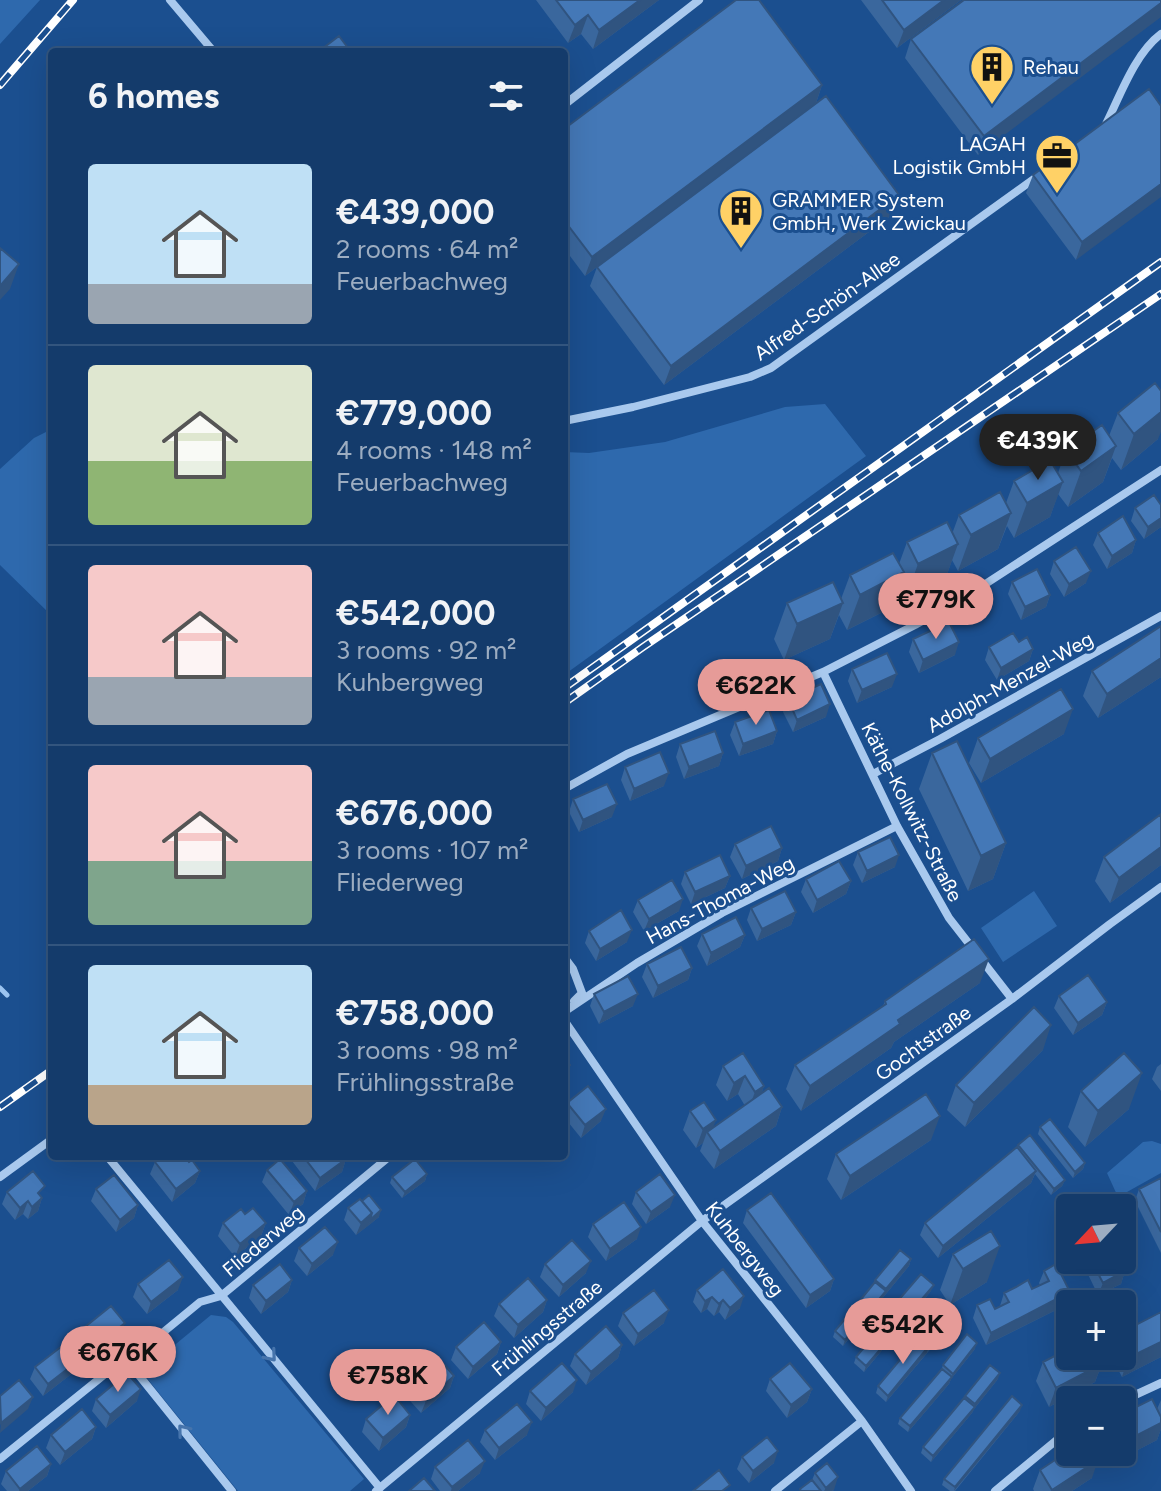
<!DOCTYPE html>
<meta charset="utf-8">
<style>
body{margin:0;font-family:Figtree,sans-serif;background:#214673;color:#f1f3f6;height:100vh;display:flex;flex-direction:column;font-size:30px;white-space:nowrap}
*{box-sizing:border-box;margin:0}
p{font-size:26px;color:#9dadc1}
.icon{flex:none;width:44px;height:44px;fill:none;stroke:currentColor;stroke-width:2;stroke-linecap:round;stroke-linejoin:round}
.map{position:relative;flex:1;overflow:hidden}
.sheet{position:absolute;left:48px;top:48px;width:520px;height:1112px;display:flex;flex-direction:column;background:#143b6b;border-radius:8px;box-shadow:0 8px 32px #0002,0 0 0 2px #33557e}
.sheet>*{flex:none}
.needle{width:52px;rotate:244deg}
.tools{position:absolute;left:1056px;top:1194px;display:grid;gap:16px}
.tools a{display:grid;place-items:center;width:80px;height:80px;border-radius:8px;background:#143b6b;box-shadow:0 8px 32px #0002,0 0 0 2px #33557e;font-size:40px}
.price{position:absolute;translate:-50% -68px;padding:0 18px;border-radius:28px;background:#e69b98;color:#111;font-size:26px;line-height:52px;filter:drop-shadow(0 2px 4px #0008)}
.price::after{content:'';position:absolute;left:50%;top:48px;width:24px;height:18px;margin-left:-12px;background:inherit;clip-path:polygon(0 0,100% 0,50% 100%)}
.price.current{background:#222;color:#fff}
ul{padding:0;list-style:none}
li{display:flex;align-items:center;gap:24px;height:200px;padding:0 40px}
li+li{border-top:2px solid #33557e}
li span{display:grid;place-items:center;flex:none;width:224px;height:160px;border-radius:8px;color:#555}
li>.icon{margin-inline-start:auto}
span .icon{width:96px;height:96px;fill:#fffc;stroke-width:1}
li b{font-size:34px}
h2{display:flex;justify-content:space-between;align-items:center;height:96px;padding:0 40px;font-size:34px}
.map>svg:first-child{display:block}
</style>
<div class="map">
<svg width="1161" height="1491" viewBox="0 0 1161 1491">
<rect width="100%" height="100%" fill="#1b4f8f"/>
<path fill="#2e69ad" d="M0 0H40L0 44Z
M825 404 866 456 564 675V452L589 453 665 442 785 407Z
M52 429V616L0 565V469L34 438Z
M1034 891 1057 926 1003 962 981 928Z
M1152 1141 1161 1144V1173L1118 1197 1107 1173 1143 1142Z
M211 1315 226 1317 233 1322 364 1479 350 1491H238L142 1372Z"/>
<g fill="none" stroke-linecap="round" stroke-linejoin="round">
<path stroke="#9cc4f0" stroke-width="5" d="M0 988 7 995"/>
<path stroke="#a9c9ee" stroke-width="8" d="M170 0 214 52
M564 105 699 0
M1104 128C1119 99 1134 54 1161 34
M564 421 633 407 750 377 771 368 1038 176
M823 672 897 826 949 918 1012 999
M873 774 940 739 1161 616
M564 789 627 754 823 672 915 625 970 594 1161 470
M564 957 573 969 582 993 574 1001
M564 1012 637 963 722 913 897 826
M564 1020 702 1221 862 1421 911 1491
M107 1156 380 1488
M0 1177 52 1139
M125 1358 232 1491
M1122 1401 1161 1383
M0 1459 125 1358 138 1353 200 1302 221 1296 390 1156
M376 1491 702 1221 1012 999 1110 924 1161 887
M775 1491 862 1421
M995 1491 1070 1429"/>
<g stroke="#fff" stroke-width="8">
<path id="rail" d="M0 85 73 0
M564 688 1161 262
M564 703 643 647 1161 294
M0 1107 52 1070"/>
</g>
<use href="#rail" stroke="#1b4f8f" stroke-width="5" stroke-dasharray="15" stroke-linecap="butt"/>
</g>
<path fill="#3a679d" d="M536 0H659L593 49 581 34 568 43Z
M861 0H961L897 48Z
M1161 0 978 155 905 58 911 39Z
M822 85 816 103 585 276 564 248V129Z
M1149 89 1076 260 1026 193 1033 175Z
M899 195 893 214 664 385 590 286 597 267Z
M1118 413 1158 439 1121 470 1112 458 1103 482 1068 507 1058 494 1050 517 1014 538 1007 526 998 549 958 571 952 560 945 580 905 599 898 586 891 608 847 630 839 615 830 639 784 660 774 639 787 603 841 599 850 575 899 564 907 542 952 534 959 515 1006 503 1014 481 1058 473 1066 450 1109 436Z
M1161 505V527L1144 539 1131 521 1135 508Z
M1098 533 1136 540 1132 553 1107 569 1093 545Z
M1054 561 1086 583 1064 597 1050 574Z
M1012 582 1050 595 1046 607 1021 620 1008 594Z
M1161 626V677L1098 718 1083 696 1092 671Z
M913 639 955 655 919 673 909 652Z
M1019 642 1033 649 1029 661 997 680 985 660 989 647Z
M852 669 892 687 857 703 848 681Z
M788 699 826 717 793 732 783 712Z
M735 722 777 731 773 744 739 756 730 735Z
M1064 734 981 783 969 763 978 738Z
M680 744 723 753 719 766 684 779 676 757Z
M932 753 1006 843 993 879 968 891 919 789Z
M625 767 664 786 630 801 621 780Z
M573 799 612 817 579 832 569 812Z
M1161 814V865L1110 903 1095 881 1104 857Z
M735 844 782 848 778 861 742 879 730 857Z
M858 852 895 867 862 883 853 865Z
M685 872 730 876 725 888 691 904 681 884Z
M806 879 851 881 846 894 813 913 801 892Z
M638 900 679 911 644 931 633 912Z
M751 908 796 912 791 925 757 941 747 920Z
M589 931 627 942 596 961 585 943Z
M702 934 745 935 740 947 707 966 697 946Z
M647 964 692 968 688 980 653 998 642 977Z
M980 983 894 1042 891 1048 801 1111 786 1089 795 1065 883 1006 885 1001Z
M594 994 633 1006 599 1024 590 1006Z
M1059 996 1107 1002 1102 1015 1073 1035 1054 1008Z
M1043 1050 965 1127 947 1110 956 1085Z
M1161 1064V1091L1152 1079 1157 1067Z
M723 1066 764 1086 761 1094 782 1107 776 1126 714 1169 700 1151 703 1143 696 1148 683 1130 690 1111 713 1128 745 1106 738 1094 727 1101 716 1085Z
M1081 1091 1129 1109 1085 1147 1068 1127Z
M567 1103 601 1121 581 1138 564 1117V1112Z
M1040 1127 1085 1163 1083 1169 1073 1178 1038 1134Z
M931 1140 841 1200 827 1179 836 1154Z
M1018 1145 1065 1180 1062 1186 1051 1195 1035 1174 1031 1183 938 1258 920 1235 925 1223 1017 1148Z
M294 1156H344L346 1159 342 1172 315 1191 292 1161Z
M176 1158 189 1162 200 1171 195 1183 172 1202 150 1174 155 1162Z
M267 1170 307 1191 303 1204 289 1215 262 1182Z
M427 1174 425 1181 402 1198 390 1183 392 1177Z
M1161 1178V1253L1135 1201 1139 1189Z
M96 1189 138 1205 134 1218 116 1232 91 1201Z
M7 1192 41 1197 42 1198 38 1211 28 1219 23 1214 15 1220 2 1204Z
M636 1192 670 1207 646 1224 632 1204Z
M348 1208 379 1217 356 1235 344 1220Z
M747 1210 834 1279 830 1291 806 1308 743 1223Z
M245 1214 266 1223 261 1236 235 1257 218 1236 223 1223Z
M593 1224 637 1239 606 1261 588 1237Z
M299 1248 333 1255 307 1276 294 1261Z
M953 1254 987 1282 950 1305 940 1290Z
M911 1259 909 1266 843 1346 833 1337 835 1331 873 1284 875 1280Z
M1081 1260H1120L1125 1271 1121 1284 1098 1295Z
M545 1264 586 1273 559 1297 540 1277Z
M723 1269 740 1308 725 1320 719 1312 714 1316 707 1309 701 1313 693 1302 697 1290Z
M1044 1271 1066 1305 986 1345 973 1318 977 1305 995 1309 1000 1306 1004 1293 1032 1289 1040 1285 1039 1283Z
M292 1280 288 1292 261 1314 249 1298 253 1285Z
M138 1284 178 1290 147 1314 133 1297Z
M931 1291 864 1372 854 1363 856 1357 895 1311 894 1309 896 1303Z
M547 1300 543 1312 514 1338 494 1316 499 1304Z
M1161 1312V1357L1122 1377 1111 1356H1122V1332Z
M623 1313 664 1323 634 1346 618 1326Z
M954 1321 886 1402 876 1393 878 1386 920 1336Z
M80 1331 120 1336 89 1361 75 1343Z
M501 1342 497 1354 468 1379 451 1360 456 1347Z
M622 1345 618 1358 586 1385 570 1366 575 1354Z
M975 1349 951 1379 949 1384 908 1432 898 1424 900 1418 941 1371 943 1365Z
M1043 1362 1102 1364 1095 1382 1049 1407 1036 1381Z
M35 1367 74 1372 43 1396 30 1379Z
M454 1376 450 1388 421 1413 403 1393 408 1381Z
M770 1379 812 1389 807 1402 787 1418 766 1391Z
M998 1379 974 1409 972 1413 931 1462 921 1453 923 1447 965 1396Z
M530 1391 573 1392 541 1421 526 1404Z
M96 1399 137 1401 106 1428 92 1411Z
M1161 1400V1429L1157 1440 1103 1468 1095 1452H1122L1157 1409Z
M1020 1411 955 1491H950L942 1485 944 1479Z
M410 1415 406 1427 379 1451 362 1432 366 1419Z
M96 1427 92 1439 60 1465 46 1448 51 1435Z
M485 1430 527 1435 495 1460 480 1442Z
M742 1457 774 1463 749 1483 737 1469Z
M51 1464 47 1476 28 1491H7L1 1484 6 1471Z
M435 1467 480 1473 458 1491H440L431 1479Z
M1040 1470 1092 1478 1072 1491H1034L1033 1489Z
M815 1473 834 1490 832 1491H800L812 1480Z"/>
<path fill="#305480" d="M640 0H659L593 49 599 30Z
M944 0H961L897 48 904 30Z
M1161 3V17L978 155 984 136Z
M588 15 581 34 568 43 575 25Z
M822 85 816 103 585 276 592 257Z
M1161 184V197L1076 260 1082 242Z
M899 195 893 214 664 385 671 366Z
M19 264 10 289 0 300V286Z
M1161 412V432L1158 439 1121 470 1134 434Z
M1116 446 1103 482 1068 507 1081 471Z
M1063 482 1050 517 1014 538 1027 503Z
M1011 513 998 549 958 571 971 535Z
M1161 518V527L1144 539 1148 527Z
M1136 540 1132 553 1107 569 1112 556Z
M958 544 945 580 905 599 918 564Z
M1091 571 1086 583 1064 597 1069 584Z
M904 572 891 608 847 630 860 595Z
M1050 595 1046 607 1021 620 1025 607Z
M843 603 830 639 784 660 797 624Z
M959 642 955 655 919 673 923 660Z
M1033 649 1029 661 997 680 1001 668Z
M1161 658V677L1098 718 1107 694Z
M897 674 892 687 857 703 862 690Z
M830 704 826 717 793 732 797 720Z
M1073 709 1064 734 981 783 990 759Z
M777 731 773 744 739 756 743 744Z
M723 753 719 766 684 779 689 767Z
M669 773 664 786 630 801 634 789Z
M617 804 612 817 579 832 583 820Z
M1006 843 993 879 968 891 981 856Z
M1161 847V865L1110 903 1119 878Z
M782 848 778 861 742 879 746 866Z
M899 855 895 867 862 883 867 871Z
M730 876 725 888 691 904 695 892Z
M851 881 846 894 813 913 817 900Z
M683 899 679 911 644 931 649 919Z
M796 912 791 925 757 941 762 929Z
M632 930 627 942 596 961 600 949Z
M745 935 740 947 707 966 711 953Z
M989 959 980 983 894 1042 891 1048 801 1111 810 1086 898 1020Z
M692 968 688 980 653 998 658 986Z
M638 994 633 1006 599 1024 604 1012Z
M1107 1002 1102 1015 1073 1035 1078 1023Z
M1051 1025 1043 1050 965 1127 974 1103Z
M570 1065 566 1077 564 1079V1070Z
M1142 1073 1129 1109 1085 1147 1098 1111Z
M745 1076 738 1094 727 1101 734 1083Z
M764 1086 758 1104 748 1110 755 1092Z
M782 1107 776 1126 714 1169 720 1151Z
M606 1109 601 1121 581 1138 585 1125Z
M940 1116 931 1140 841 1200 850 1176Z
M716 1120 710 1136 707 1132 703 1143 696 1148 703 1129Z
M346 1159 342 1172 315 1191 320 1178Z
M1085 1163 1083 1169 1073 1178 1075 1172Z
M200 1171 195 1183 172 1202 176 1189Z
M1036 1171 1031 1183 938 1258 943 1246Z
M427 1174 425 1181 402 1198 405 1192Z
M1065 1180 1062 1186 1051 1195 1054 1189Z
M307 1191 303 1204 289 1215 294 1202Z
M675 1195 670 1207 646 1224 651 1212Z
M42 1198 38 1211 28 1219 32 1207Z
M28 1201 23 1214 15 1220 20 1208Z
M138 1205 134 1218 116 1232 120 1220Z
M381 1210 379 1217 368 1226 370 1220Z
M372 1213 368 1226 356 1235 361 1223Z
M266 1223 261 1236 235 1257 240 1244Z
M641 1227 637 1239 606 1261 610 1249Z
M338 1242 333 1255 307 1276 312 1264Z
M1000 1246 987 1282 950 1305 963 1269Z
M911 1259 909 1266 843 1346 845 1340Z
M591 1261 586 1273 559 1297 563 1285Z
M1125 1271 1121 1284 1098 1295 1103 1283Z
M183 1277 178 1290 147 1314 151 1302Z
M834 1279 830 1291 806 1308 810 1295Z
M292 1280 288 1292 261 1314 266 1301Z
M934 1285 931 1291 864 1372 866 1366Z
M1070 1292 1066 1305 986 1345 991 1333Z
M744 1296 740 1308 725 1320 730 1308Z
M712 1297 707 1309 701 1313 705 1301Z
M547 1300 543 1312 514 1338 518 1325Z
M723 1300 719 1312 714 1316 719 1304Z
M669 1310 664 1323 634 1346 638 1334Z
M956 1315 954 1321 928 1351 930 1345Z
M125 1323 120 1336 89 1361 93 1348Z
M501 1342 497 1354 468 1379 473 1367Z
M1161 1342V1357L1122 1377 1128 1358Z
M977 1343 975 1349 951 1379 949 1384 908 1432 910 1426 951 1378 953 1374Z
M622 1345 618 1358 586 1385 591 1372Z
M929 1346 927 1353 886 1402 888 1396Z
M79 1360 74 1372 43 1396 48 1384Z
M1102 1364 1095 1382 1049 1407 1056 1388Z
M1000 1373 998 1379 974 1409 972 1413 931 1462 933 1456 973 1408 975 1404Z
M454 1376 450 1388 421 1413 426 1401Z
M577 1380 573 1392 541 1421 546 1408Z
M141 1389 137 1401 106 1428 110 1415Z
M812 1389 807 1402 787 1418 791 1405Z
M33 1397 28 1409 0 1433 1 1423Z
M1022 1405 1020 1411 954 1491 955 1487Z
M410 1415 406 1427 379 1451 383 1438Z
M532 1422 527 1435 495 1460 499 1448Z
M1161 1423V1429L1157 1440 1103 1468 1109 1452H1122V1443Z
M96 1427 92 1439 60 1465 65 1452Z
M778 1451 774 1463 749 1483 753 1471Z
M1098 1460 1092 1478 1072 1491H1052Z
M485 1461 480 1473 458 1491H451L452 1487Z
M51 1464 47 1476 28 1491H19L20 1489Z
M838 1477 834 1490 832 1491H824L826 1488Z"/>
<path fill="#4478b7" stroke="#305480" stroke-width="2" d="M556 0H640L599 30 588 15 575 25Z
M736 0H759L822 85 592 257 564 220V129Z
M882 0H944L904 30Z
M964 0H1161V3L984 136 911 39Z
M339 36 351 52H318Z
M1149 89 1161 106V184L1082 242 1033 175Z
M826 96 899 195 671 366 597 267Z
M0 248 19 264 0 286Z
M1155 383 1161 391V412L1134 434 1118 413Z
M1102 425 1116 446 1081 471 1066 450Z
M1050 460 1063 482 1027 503 1014 481Z
M1000 492 1011 513 971 535 959 515Z
M1154 495 1161 505V518L1148 527 1135 508Z
M1123 516 1136 540 1112 556 1098 533Z
M947 522 958 544 918 564 907 542Z
M1076 547 1091 571 1069 584 1054 561Z
M893 553 904 572 860 595 850 575Z
M1037 569 1050 595 1025 607 1012 582Z
M833 582 843 603 797 624 787 603Z
M949 622 959 642 923 660 913 639Z
M1161 626V658L1107 694 1092 671Z
M1013 633 1019 642 1027 637 1033 649 1001 668 989 647Z
M887 653 897 674 862 690 852 669Z
M821 684 830 704 797 720 788 699Z
M1061 689 1073 709 990 759 978 738Z
M769 710 777 731 743 744 735 722Z
M715 731 723 753 689 767 680 744Z
M957 741 1006 843 981 856 932 753Z
M660 752 669 773 634 789 625 767Z
M607 784 617 804 583 820 573 799Z
M1161 814V847L1119 878 1104 857Z
M771 826 782 848 746 866 735 844Z
M890 837 899 855 867 871 858 852Z
M720 855 730 876 695 892 685 872Z
M839 861 851 881 817 900 806 879Z
M672 880 683 899 649 919 638 900Z
M785 891 796 912 762 929 751 908Z
M621 910 632 930 600 949 589 931Z
M736 917 745 935 711 953 702 934Z
M974 939 989 959 898 1020 900 1024 810 1086 795 1065 886 1004 885 1001Z
M681 947 692 968 658 986 647 964Z
M1088 975 1107 1002 1078 1023 1059 996Z
M628 976 638 994 604 1012 594 994Z
M1034 1007 1051 1025 974 1103 956 1085Z
M743 1053 764 1086 755 1092 745 1076 734 1083 723 1066Z
M1124 1053 1142 1073 1098 1111 1081 1091Z
M564 1057 570 1065 564 1070Z
M588 1086 606 1109 585 1125 567 1103Z
M769 1088 782 1107 720 1151 707 1132Z
M926 1094 940 1116 850 1176 836 1154Z
M704 1102 716 1120 703 1129 690 1111Z
M1050 1119 1085 1163 1075 1172 1040 1127Z
M1030 1135 1065 1180 1054 1189 1018 1145Z
M1017 1147 1036 1171 943 1246 925 1223Z
M162 1156H175L176 1158 179 1156H184L189 1162 192 1160 200 1171 176 1189 155 1162Z
M303 1156H344L346 1159 320 1178Z
M280 1159 307 1191 294 1202 267 1170Z
M415 1159 427 1174 405 1192 392 1177Z
M33 1171 45 1186 38 1193 42 1198 32 1207 28 1201 20 1208 7 1192Z
M660 1174 675 1195 651 1212 636 1192Z
M114 1175 138 1205 120 1220 96 1189Z
M1161 1178V1232L1139 1189Z
M771 1193 834 1279 810 1295 747 1210Z
M369 1195 381 1210 370 1220 372 1213 362 1201Z
M360 1199 372 1213 361 1223 348 1208Z
M624 1202 641 1227 610 1249 593 1224Z
M253 1208 266 1223 240 1244 223 1223 241 1209 245 1214Z
M325 1227 338 1242 312 1264 299 1248Z
M991 1231 1000 1246 963 1269 953 1254Z
M572 1240 591 1261 563 1285 545 1264Z
M900 1250 911 1259 886 1289 875 1280Z
M169 1260 183 1277 151 1302 138 1284Z
M1091 1260H1120L1125 1271 1103 1283Z
M280 1264 292 1280 266 1301 253 1285Z
M1056 1264 1070 1292 991 1333 977 1305 990 1299 995 1309 1009 1302 1004 1293 1016 1287 1028 1280 1032 1289 1049 1281 1044 1271Z
M723 1269 744 1296 730 1308 723 1300 719 1304 712 1297 705 1301 697 1290Z
M921 1274 934 1285 909 1314 896 1303Z
M528 1278 547 1300 518 1325 499 1304Z
M875 1282 886 1291 845 1340 835 1331Z
M654 1290 669 1310 638 1334 623 1313Z
M111 1306 125 1323 93 1348 80 1331Z
M945 1306 956 1315 930 1345 920 1336Z
M897 1308 908 1317 866 1366 856 1357Z
M1161 1312V1342L1128 1358 1122 1345V1332Z
M484 1322 501 1342 473 1367 456 1347Z
M606 1326 622 1345 591 1372 575 1354Z
M967 1334 977 1343 953 1374 943 1365Z
M919 1337 929 1346 888 1396 878 1386Z
M66 1343 79 1360 48 1384 35 1367Z
M1070 1348V1356H1098L1102 1364 1056 1388 1043 1362Z
M436 1355 454 1376 426 1401 408 1381Z
M562 1363 577 1380 546 1408 530 1391Z
M790 1363 812 1389 791 1405 770 1379Z
M990 1365 1000 1373 975 1404 965 1396Z
M942 1369 952 1377 910 1426 900 1418Z
M127 1373 141 1389 110 1415 96 1399Z
M19 1380 33 1397 1 1423 0 1396Z
M394 1395 410 1415 383 1438 366 1419Z
M1012 1396 1022 1405 955 1487 944 1479Z
M964 1398 975 1407 933 1456 923 1447Z
M1152 1399 1161 1417V1423L1122 1443V1414Z
M517 1404 532 1422 499 1448 485 1430Z
M82 1409 96 1427 65 1452 51 1435Z
M767 1437 778 1451 753 1471 742 1457Z
M468 1440 485 1461 452 1487 435 1467Z
M37 1446 51 1464 20 1489 6 1471Z
M1070 1450V1452H1093L1098 1460 1052 1490 1040 1470Z
M827 1463 838 1477 826 1488 815 1473Z
M719 1470 730 1485 722 1491H693Z
M424 1478 435 1491H409Z
M812 1480 821 1491H801L800 1489Z"/>
<defs><path id="oneway-chevron" d="M-2-3.5L2.5 0L-2 3.5" fill="none" stroke-width="1.6" stroke-linecap="round" stroke-linejoin="round" transform="scale(2)"/></defs>
<g stroke="#4674ac">
<use href="#oneway-chevron" transform="translate(271 1356) rotate(50)"/>
<use href="#oneway-chevron" transform="translate(183 1430) rotate(-129)"/>
</g>
<defs>
<g id="building-pin" transform="scale(2.3)"><path d="M0 17L-7.5 6A9.5 9.5 0 1 1 7.5 6Z" fill="#ffd166" stroke="#1b4f8f"/><path d="M-4-6H4V6H1V3H-1V6H-4ZM-2.5-4.3h1.7v1.8h-1.7ZM.8-4.3h1.7v1.8H.8ZM-2.5-1h1.7V.8h-1.7ZM.8-1h1.7V.8H.8Z" fill="#111"/></g>
<g id="office-pin" transform="scale(2.3)"><path d="M0 17L-7.5 6A9.5 9.5 0 1 1 7.5 6Z" fill="#ffd166" stroke="#1b4f8f"/><path d="M-6-3h4V-5.5h4V-3h4V5H-6ZM-1-4.5V-3h2v-1.5ZM-6 0V1H6V0Z" fill="#111"/></g>
</defs>
<g fill-rule="evenodd">
<use href="#building-pin" x="992" y="67"/>
<use href="#office-pin" x="1057" y="156"/>
<use href="#building-pin" x="741" y="211"/>
</g>
<g text-anchor="middle" stroke-width="6" stroke-linejoin="round" paint-order="stroke">
<g font-size="20" fill="#fff" stroke="#1b4f8f" text-anchor="start">
<text x="1023" y="74">Rehau</text>
<text x="1026" y="151" text-anchor="end">LAGAH<tspan x="1026" dy="23">Logistik GmbH</tspan></text>
<text x="772" y="207">GRAMMER System<tspan x="772" dy="23">GmbH, Werk Zwickau</tspan></text>
</g>
<g font-size="20" fill="#fff" stroke="#1b4f8f">
<text transform="translate(827 306) rotate(-35)" y="7">Alfred-Schön-Allee</text>
<text transform="translate(1010 682) rotate(-29)" y="7">Adolph-Menzel-Weg</text>
<text transform="translate(912 812) rotate(63)" y="7">Käthe-Kollwitz-Straße</text>
<text transform="translate(720 900) rotate(-28)" y="7">Hans-Thoma-Weg</text>
<text transform="translate(923 1043) rotate(-36)" y="7">Gochtstraße</text>
<text transform="translate(263 1241) rotate(-40)" y="7">Fliederweg</text>
<text transform="translate(745 1249) rotate(52)" y="7">Kuhbergweg</text>
<text transform="translate(547 1328) rotate(-40)" y="7">Frühlingsstraße</text>
</g>
</g>
</svg>
<div class="tools">
<a><svg class="needle" viewBox="-14 -14 28 28"><path d="M0-13l5 13h-10z" fill="#e53935"/><path d="M0 13l5-13h-10z" fill="#9dadc1"/></svg></a>
<a>+</a>
<a>−</a>
</div>
<b class="price current" style="left:1038px;top:482px">€439K</b>
<b class="price" style="left:936px;top:641px">€779K</b>
<b class="price" style="left:756px;top:727px">€622K</b>
<b class="price" style="left:903px;top:1366px">€542K</b>
<b class="price" style="left:118px;top:1394px">€676K</b>
<b class="price" style="left:388px;top:1417px">€758K</b>
<section class="sheet">
<h2>6 homes<svg class="icon" aria-label="filters" viewBox="0 0 24 24"><path d="M4 7h16M4 17h16"/><circle cx="9" cy="7" r="2"/><circle cx="15" cy="17" r="2"/></svg></h2>
<ul>
<li><span style="background:linear-gradient(#bfe0f5 75%,#9aa5b1 0)"><svg class="icon" aria-label="home" viewBox="0 0 24 24"><path d="M3 11l9-7 9 7M6 9v11h12V9"/></svg></span><div><b>€439,000</b><p>2 rooms · 64 m²</p><p>Feuerbachweg</p></div></li>
<li><span style="background:linear-gradient(#dfe7d0 60%,#8fb573 0)"><svg class="icon" aria-label="home" viewBox="0 0 24 24"><path d="M3 11l9-7 9 7M6 9v11h12V9"/></svg></span><div><b>€779,000</b><p>4 rooms · 148 m²</p><p>Feuerbachweg</p></div></li>
<li><span style="background:linear-gradient(#f6c9c9 70%,#9aa5b1 0)"><svg class="icon" aria-label="home" viewBox="0 0 24 24"><path d="M3 11l9-7 9 7M6 9v11h12V9"/></svg></span><div><b>€542,000</b><p>3 rooms · 92 m²</p><p>Kuhbergweg</p></div></li>
<li><span style="background:linear-gradient(#f6c9c9 60%,#7fa58c 0)"><svg class="icon" aria-label="home" viewBox="0 0 24 24"><path d="M3 11l9-7 9 7M6 9v11h12V9"/></svg></span><div><b>€676,000</b><p>3 rooms · 107 m²</p><p>Fliederweg</p></div></li>
<li><span style="background:linear-gradient(#bfe0f5 75%,#b9a48a 0)"><svg class="icon" aria-label="home" viewBox="0 0 24 24"><path d="M3 11l9-7 9 7M6 9v11h12V9"/></svg></span><div><b>€758,000</b><p>3 rooms · 98 m²</p><p>Frühlingsstraße</p></div></li>
</ul>
</section>
</div>
